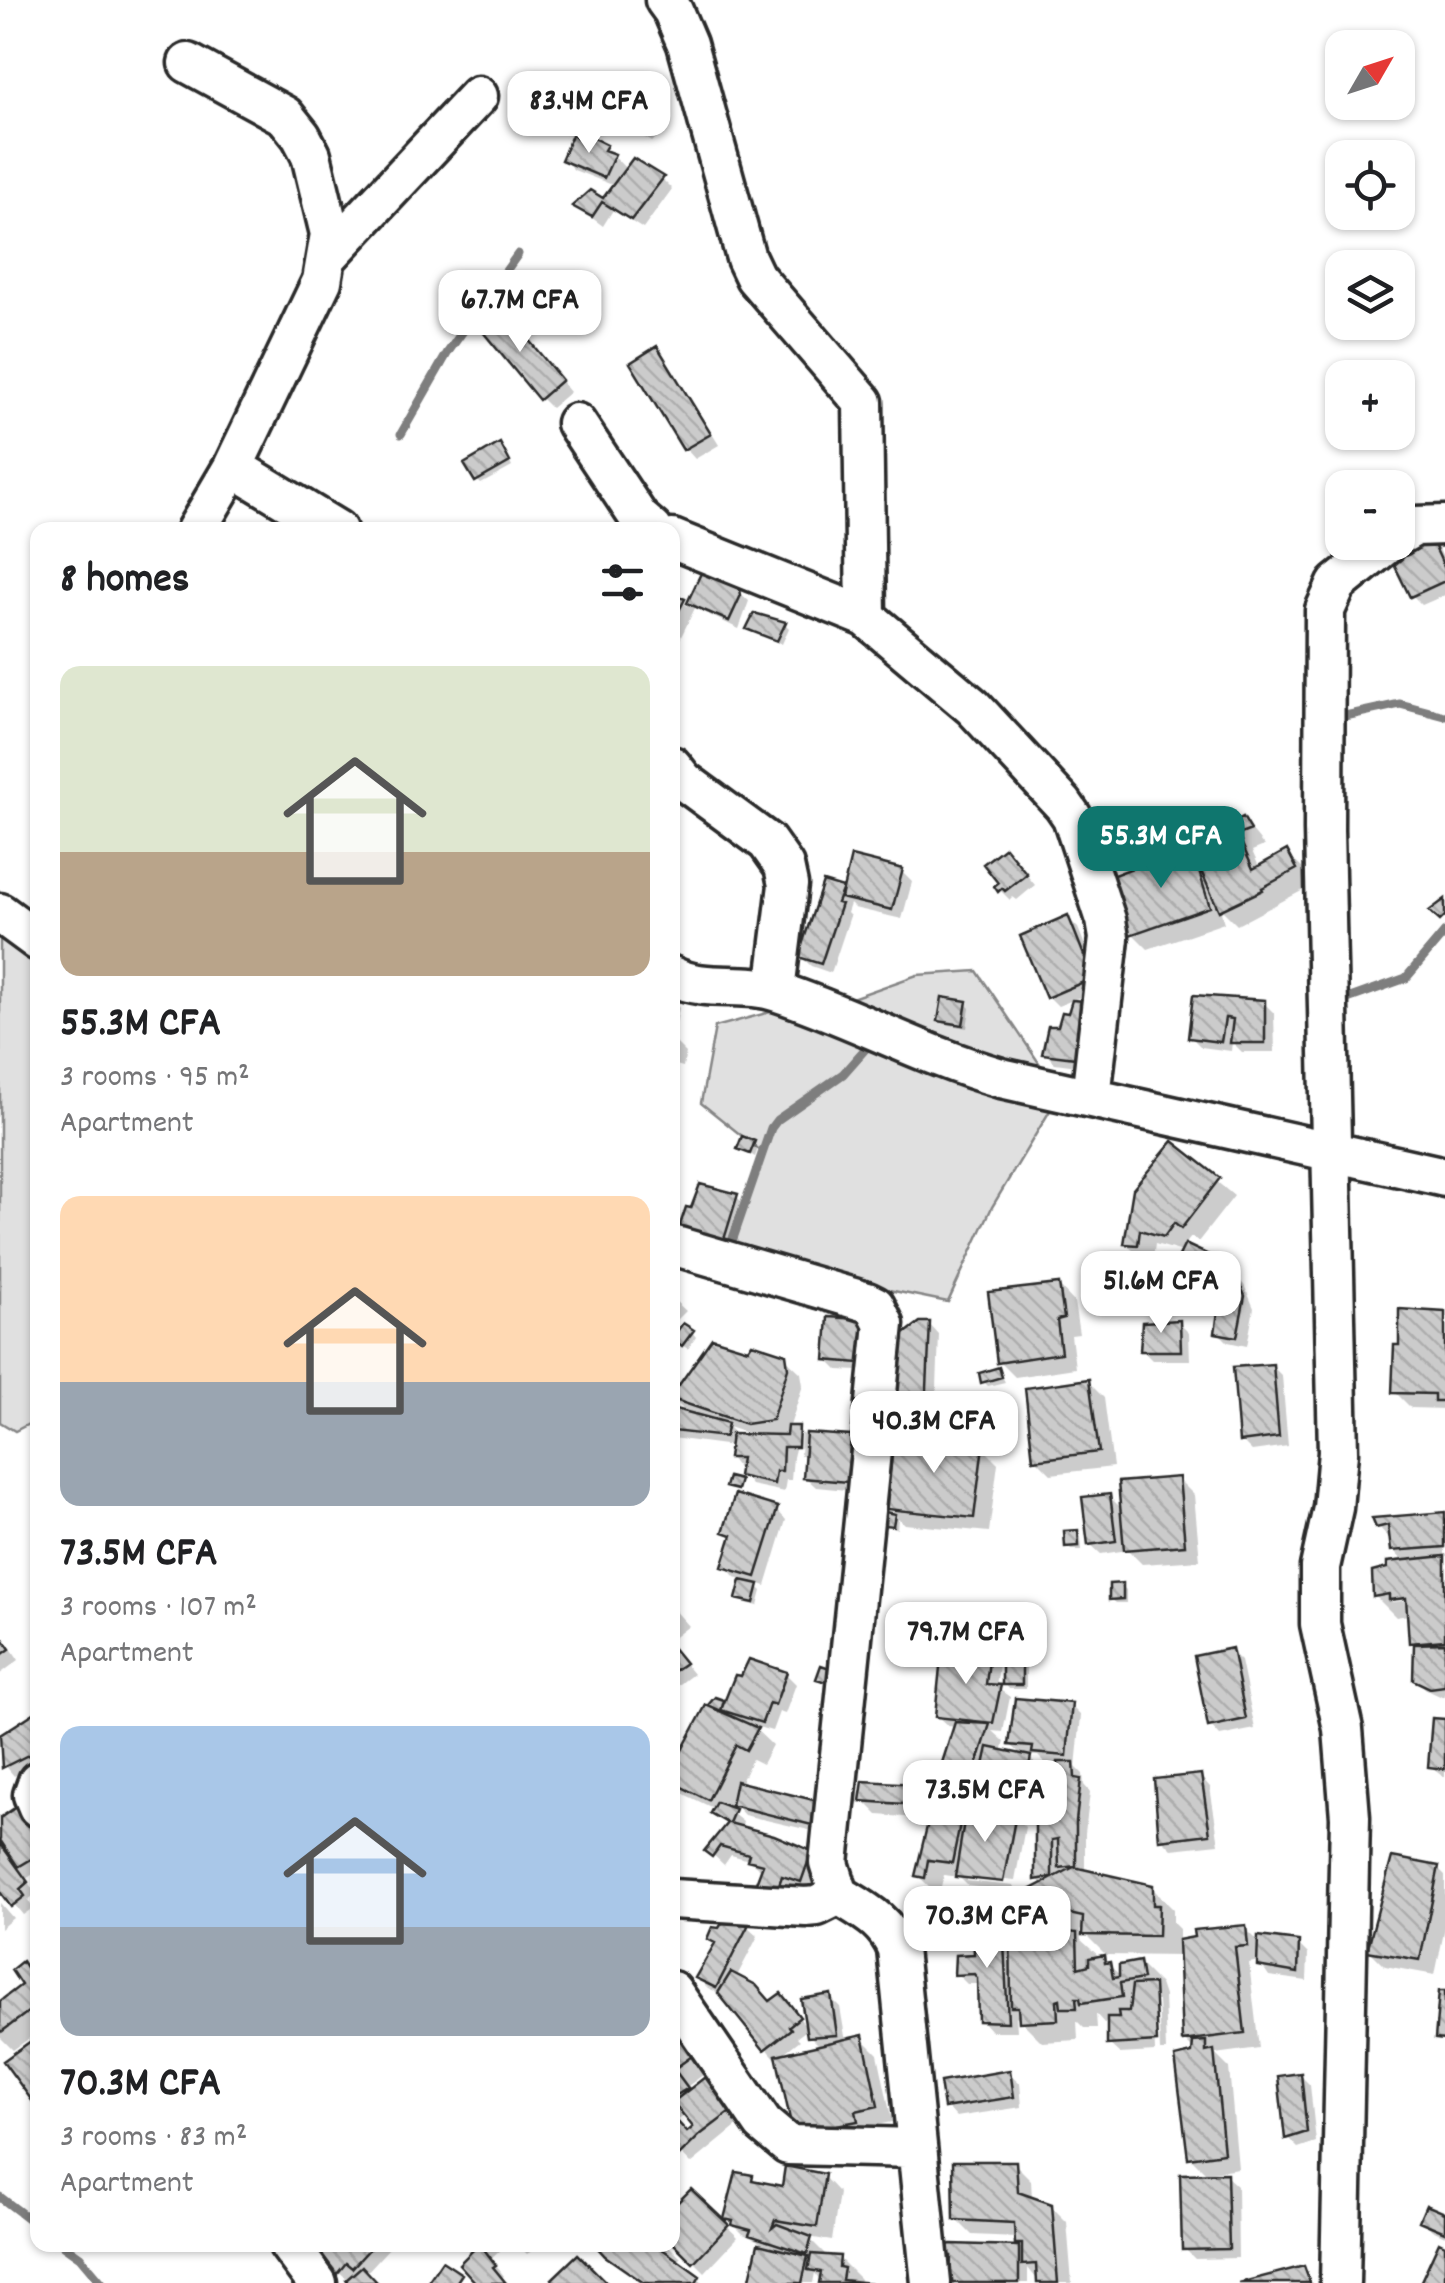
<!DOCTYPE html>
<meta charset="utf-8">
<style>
body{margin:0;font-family:Dekko,sans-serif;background:#f2f2f2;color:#202124;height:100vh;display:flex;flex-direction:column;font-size:38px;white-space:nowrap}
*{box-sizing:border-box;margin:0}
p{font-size:32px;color:#757577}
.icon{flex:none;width:55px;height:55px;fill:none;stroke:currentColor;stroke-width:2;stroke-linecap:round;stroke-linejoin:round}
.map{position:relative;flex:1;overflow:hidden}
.drawer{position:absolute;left:30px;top:522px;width:650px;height:1730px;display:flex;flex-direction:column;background:#fff;border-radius:20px;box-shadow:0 2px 8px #0004}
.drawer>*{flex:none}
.needle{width:65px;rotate:51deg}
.controls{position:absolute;left:1325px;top:30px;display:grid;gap:20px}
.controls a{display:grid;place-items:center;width:90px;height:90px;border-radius:20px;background:#fff;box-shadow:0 2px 8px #0004;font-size:50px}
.price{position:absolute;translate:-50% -85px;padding:0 22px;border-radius:20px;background:#fff;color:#222;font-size:32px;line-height:65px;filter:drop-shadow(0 2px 5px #0008)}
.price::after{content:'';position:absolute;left:50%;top:60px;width:30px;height:22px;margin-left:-15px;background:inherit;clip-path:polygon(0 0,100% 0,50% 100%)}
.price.active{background:#0f766e;color:#fff}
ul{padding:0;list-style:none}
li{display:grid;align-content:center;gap:20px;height:530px;padding:0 30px}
li span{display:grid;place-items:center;height:310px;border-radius:20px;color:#555}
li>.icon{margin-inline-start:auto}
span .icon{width:180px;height:180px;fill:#fffc;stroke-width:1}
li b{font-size:42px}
h2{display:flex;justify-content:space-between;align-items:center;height:120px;padding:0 30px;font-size:42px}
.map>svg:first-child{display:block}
</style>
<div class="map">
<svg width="1445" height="2283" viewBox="0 0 1445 2283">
<defs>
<pattern id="building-back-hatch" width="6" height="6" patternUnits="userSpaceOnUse" patternTransform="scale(2.5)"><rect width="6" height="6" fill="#cbcbcb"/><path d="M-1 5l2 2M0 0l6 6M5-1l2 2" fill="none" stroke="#aeaeae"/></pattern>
</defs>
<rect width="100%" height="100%" fill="#fff"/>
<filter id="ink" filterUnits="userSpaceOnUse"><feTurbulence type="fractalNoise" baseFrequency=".01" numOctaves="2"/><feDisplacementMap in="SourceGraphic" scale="20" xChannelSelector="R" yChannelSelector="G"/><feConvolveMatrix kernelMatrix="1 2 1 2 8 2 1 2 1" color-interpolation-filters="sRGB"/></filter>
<g filter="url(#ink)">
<path fill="#e0e0e0" stroke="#868686" stroke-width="2.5" d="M0 936 38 963V1419L15 1431 0 1422Z
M977 971 1060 1094 992 1207 948 1302 884 1289 732 1250 762 1152 701 1103 715 1027 785 1008 818 1010 917 975Z"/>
<path fill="#0003" fill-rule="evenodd" d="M593 102 657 119 667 128 652 142 603 112Z
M605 147 627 170 662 179 672 189 643 229 613 210 603 226 576 206 604 202 615 186 574 170 564 160Z
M503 305 511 312 508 316 500 308Z
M518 339 532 346 570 392 551 408 541 398Z
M656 349 666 359 719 445 695 459 685 448Z
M504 451 512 467 481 484 477 480Z
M1428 537 1438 547 1445 562V595L1422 605 1412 595Z
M703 575 738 591 749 601 739 629 695 608 679 641 672 639V597L688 606Z
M755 616 785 624 789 628 782 644 750 629Z
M1243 820 1264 846 1252 851 1260 869 1287 854 1303 869 1311 886 1237 925 1220 908 1224 923 1148 949 1132 933 1190 849 1196 855 1237 836Z
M1015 861 1035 885 1017 900 1013 897 1010 900 997 887Z
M902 872 912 882 902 919 854 908 850 904 847 913 850 916 831 973 811 966 800 956 842 890 845 893Z
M1068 918 1078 928 1102 988 1058 1006 1048 996Z
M1195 998 1264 1003 1274 1013 1275 1052H1242L1232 1042 1231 1051 1201 1047 1191 1037Z
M672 1001 679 1008 673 1040 686 1053 683 1067 672 1064Z
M966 1004 970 1008 967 1028 945 1024 941 1020Z
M1060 1029 1093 1068 1055 1063 1045 1053Z
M754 1143 758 1148 755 1157 740 1148Z
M1173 1145 1234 1196 1198 1242 1191 1237 1184 1246 1225 1265 1244 1285 1254 1308 1247 1346 1228 1342 1218 1332 1223 1293 1187 1276 1177 1266 1183 1252 1155 1244 1153 1259H1142L1126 1244Z
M737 1197 747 1207 732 1254 690 1243Z
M1059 1286 1074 1302 1079 1334 1071 1335 1075 1368 1015 1377 999 1361Z
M672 1298 686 1311 672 1325Z
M1445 1314V1409L1411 1408 1395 1392Z
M830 1320 880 1373 861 1388 856 1384 859 1371 838 1370 828 1360Z
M1179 1323 1189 1333 1190 1360H1152L1142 1350Z
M929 1324 939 1335 936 1414 986 1417 996 1428V1445L979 1444 998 1463 989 1532 904 1524 898 1518 897 1529 886 1524 887 1515 897 1517 888 1508 946 1443 935 1432 936 1420 909 1419 899 1408Z
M692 1332 696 1337 688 1349 679 1343Z
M749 1352 784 1357 801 1373 803 1385 789 1429H798L808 1439H850L860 1449 857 1491 816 1487 805 1477 807 1456H800L801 1433H799L793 1457 791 1480H786L784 1492 751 1485 730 1458 732 1446 672 1438V1396ZM678 1404 690 1416 675 1411ZM728 1427 756 1436 738 1437Z
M1272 1366 1282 1376 1288 1446 1252 1451 1242 1441Z
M999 1370 1005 1382 988 1386 984 1382Z
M1088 1382 1104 1398 1113 1467 1051 1474 1036 1459Z
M1178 1479 1194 1495 1200 1560 1142 1564 1128 1550 1101 1554 1090 1544 1109 1496 1123 1510Z
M776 1509 786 1520 766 1586 753 1582 762 1591 758 1606 743 1602 739 1598 744 1579 735 1577 725 1566 733 1539 726 1532Z
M1445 1514V1697H1442L1427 1690 1416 1679V1646L1412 1642 1408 1615 1396 1617 1375 1596 1405 1563 1393 1550 1392 1541 1378 1526ZM1392 1597 1419 1599 1392 1602Z
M1077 1532 1081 1537 1082 1550H1072L1068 1546Z
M1122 1586 1126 1590V1603H1116L1111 1599Z
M672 1607 689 1626 672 1639Z
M0 1632 19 1660 0 1674Z
M1022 1640 1026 1644V1689H1009L1005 1684Z
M672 1648 693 1674 676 1687 672 1684Z
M1231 1651 1241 1661 1255 1729 1220 1736 1210 1725Z
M989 1655 999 1665 996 1687 1010 1697 1003 1732 993 1731 1005 1742 1002 1752 1024 1757 1011 1745 1071 1706 1081 1716 1076 1767 1083 1774 1084 1785 1090 1792 1085 1833V1872L1152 1888 1173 1909V1923L1179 1929V1942L1245 1928 1260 1943 1298 1944 1308 1954 1307 1981 1269 1976 1259 1961 1249 1963 1259 2048 1215 2054 1229 2068 1238 2168 1206 2173 1190 2157 1195 2051 1184 2040 1181 1956 1106 1955 1080 1929 1081 1940 1122 1977 1139 1963 1160 1984 1164 1996 1166 2051H1160L1158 2001H1153L1155 2052 1120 2054 1109 2044 1110 2022 1104 2023 1096 2014 1097 2028H1084L1077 2021 1078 2040 1042 2042 1016 2016 1017 2031H991L981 2020 980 1984H967L957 1974 977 1956 1002 1924 1013 1935 1044 1885 1037 1879V1823L1019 1821 1025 1827 1015 1881 967 1876V1881L1014 1886 1013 1891 968 1886 959 1877 944 1875 940 1892 934 1891 918 1876 931 1819 878 1815 863 1800 937 1787 956 1727 948 1726 937 1716ZM1027 1755 1038 1756 1045 1763 1060 1764 1059 1778 1043 1791 1037 1785 1040 1769Z
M786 1674 796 1684 785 1714 779 1712 772 1731 751 1725 772 1745 762 1764 752 1759 740 1784 821 1805 826 1834 744 1815 731 1801 727 1809 743 1822 741 1829 811 1853 821 1864 811 1891 793 1884 785 1904 763 1871 749 1860 731 1855 724 1865 708 1850 728 1826 713 1813 715 1809 686 1795 672 1781 720 1713 712 1705 723 1703 726 1706Z
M34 1717 38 1720V1764L14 1776 0 1759V1738Z
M1445 1721V1777L1430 1766Z
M1200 1776 1210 1787 1219 1844 1172 1849 1162 1839Z
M0 1821 38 1825V1871L26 1879 36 1894 28 1900 33 1908 23 1915 0 1887Z
M1438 1868 1445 1875V1927L1435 1975 1385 1966 1370 1951Z
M0 1903 13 1918 0 1929Z
M725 1923 748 1927 758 1936 736 1978 771 2004 791 2007 808 2029 797 2037 800 2040 776 2059 721 1994 708 1988 698 1978 717 1945 710 1939Z
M22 1965 37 1980 38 2032 13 2050 0 2037V2004L25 1986Z
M830 1997 840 2007 846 2042 862 2038 878 2054 892 2122 870 2126 872 2136 811 2148 821 2047 810 2036Z
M672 1999 720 2062 688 2086 692 2091 714 2074 746 2119 691 2164 672 2144ZM686 2115 696 2127 688 2135 675 2122Z
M1009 2073 1020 2083 1022 2107 956 2117 946 2106Z
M1300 2075 1310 2085 1316 2142 1298 2148 1288 2138Z
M1015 2164 1031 2180 1032 2199 1051 2206 1067 2222 1072 2283H1040L1028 2268V2283H953V2262L946 2255 952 2247 1023 2248 1017 2237 972 2235 956 2219Z
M1226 2176 1237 2186 1238 2258 1195 2259 1185 2249Z
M752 2177 758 2184 784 2189 824 2177 839 2193 832 2241 808 2237 826 2255 839 2258 860 2279 859 2283H822L815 2273 813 2283H752L766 2249 757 2240 743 2234 727 2218Z
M691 2192 738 2237 705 2272 672 2239Z
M1445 2216V2236L1432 2230 1422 2220Z
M308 2245H388L390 2247 366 2273 375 2283H352Z
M482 2245H496L501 2250 491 2259 504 2276 500 2278 505 2283H479Z
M518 2245H541L527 2254Z
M599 2245H668L681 2258 677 2263 703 2283H640Z"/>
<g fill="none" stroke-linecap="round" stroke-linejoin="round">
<path stroke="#7e7e7e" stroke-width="9" d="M401 434 448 352 518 254
M1336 718 1400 704 1445 716
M1339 1002 1406 978 1445 932
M728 1253 771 1128 777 1120 843 1074 874 1039
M0 2197 38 2226
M63 2245 80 2257 102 2283"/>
</g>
<path fill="url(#building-back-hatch)" stroke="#2b2b2b" stroke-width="2.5" d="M605 84 659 117 641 134 590 103Z
M572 135 585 142 589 136 607 145 604 150 615 154 604 178 561 160Z
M633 158 664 177 631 220 602 202 592 217 572 206 590 190 603 198Z
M490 306 517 336 522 332 562 380 539 400 478 326Z
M657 346 711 434 683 450 630 363Z
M500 443 510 462 475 482 464 464Z
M1429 534 1445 569V581L1410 597 1389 554Z
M702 571 740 589 741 595 729 621 687 603Z
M672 594 685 599 672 624Z
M754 613 786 622 777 641 746 629Z
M1243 817 1251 830 1238 835 1253 869 1287 850 1297 869 1262 888 1263 890 1219 911 1193 853 1234 834 1230 824Z
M1191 846 1210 907 1130 935 1111 876Z
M1005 847 1027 874 1005 891 1002 888 998 892 994 886 998 883 983 864Z
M851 856 903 869 892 910 841 898Z
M823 882 843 888 837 903 841 904 821 964 798 957Z
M1445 899V916L1440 921 1429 911Z
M1068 915 1093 978 1046 998 1020 936Z
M1193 995 1265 1000V1043H1230L1233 1019 1225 1018 1221 1042 1188 1038Z
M942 997 967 1001 963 1025 938 1021Z
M1072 1000 1096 1002 1084 1059 1042 1054 1048 1026H1058L1062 1012 1068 1013Z
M742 1136 755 1141 750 1154 737 1149Z
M1173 1141 1220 1178 1181 1229 1174 1223 1164 1237 1140 1230 1138 1245 1124 1244 1133 1189Z
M700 1184 738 1194 722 1246 677 1234 686 1207 691 1208Z
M1185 1244 1226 1263 1215 1285 1174 1266Z
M1234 1272 1245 1296 1237 1337 1215 1333 1223 1275Z
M1059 1284 1064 1318 1057 1320 1061 1353 997 1363 988 1292Z
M1399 1309 1445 1312V1401H1434V1394L1392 1393 1394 1345H1399Z
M828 1317 874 1320 871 1364 825 1360Z
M1180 1320 1181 1351H1140L1142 1322Z
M920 1322H930L926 1411 896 1409 899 1338Z
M683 1323 694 1330 682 1346 672 1338Z
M712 1338 748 1349 752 1343 786 1354 788 1368 772 1420 746 1424 672 1399V1395Z
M1273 1364 1279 1437 1239 1442 1233 1367Z
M999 1367 1002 1377 981 1383 979 1373Z
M1089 1379 1099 1452 1033 1460 1025 1388Z
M672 1408 728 1423 725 1437 672 1431Z
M934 1412 987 1415 986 1436 932 1433Z
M787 1426H799L798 1447H783L782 1471H776L774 1484 738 1476 741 1458H728L731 1434 786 1435Z
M806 1433 851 1436 847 1482 803 1478Z
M894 1434 983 1445 974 1518 886 1509Z
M728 1477 740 1480 737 1490 725 1487Z
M1179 1477 1185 1545 1124 1550 1118 1482Z
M735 1494 778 1507 756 1577 722 1567 732 1535 723 1532Z
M1110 1494 1116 1541 1088 1545 1082 1497Z
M885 1512 895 1514 893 1526 883 1525Z
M1445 1512V1547L1391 1551 1388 1525 1376 1528 1372 1518Z
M1078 1530 1079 1546 1065 1547 1064 1531Z
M1445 1556V1640L1409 1643 1406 1598 1389 1600V1594L1373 1597 1372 1572 1387 1568V1562Z
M741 1580 759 1584 754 1603 736 1599Z
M1123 1583V1599L1109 1600V1584Z
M0 1634 10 1649 0 1656Z
M1022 1637V1685H1002V1640Z
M1445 1643V1686L1430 1688 1413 1680 1414 1644Z
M672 1647 685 1663 672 1672Z
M942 1647 990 1653 986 1684 1001 1685 993 1723 935 1717Z
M1232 1648 1246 1719 1208 1727 1194 1656Z
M749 1659 787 1672 775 1705 769 1703 762 1723 721 1710 735 1675 741 1676Z
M821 1665 833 1669 830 1683 816 1679Z
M715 1697 724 1700 721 1711 708 1705Z
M1015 1698 1072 1703 1067 1756 1032 1753 1033 1747 1009 1745Z
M706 1705 758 1728 746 1750 736 1745 708 1800 672 1782V1769Z
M34 1713 38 1719V1750L2 1768 0 1735Z
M1432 1718 1445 1719V1769L1428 1767Z
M955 1722 990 1724 963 1809 952 1863 928 1860 925 1878 915 1876 932 1806 860 1801 863 1781 935 1785Z
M988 1747 1031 1756 1026 1782 1039 1784 1034 1815 975 1807Z
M1058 1762H1074L1075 1778 1081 1779 1076 1821V1866L1059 1868 1058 1839 1052 1840V1877L1035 1880V1817L1037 1818 1043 1773 1057 1775Z
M1201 1774 1210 1834 1159 1840 1154 1779Z
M736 1781 822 1802 816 1826 731 1805Z
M716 1802 735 1809 729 1823 774 1835 812 1851 801 1882 782 1876 775 1896 754 1888 763 1864 747 1860 749 1854 720 1846 712 1857 704 1851 727 1823 710 1813Z
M22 1803 38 1826V1855L18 1867 0 1840V1818Z
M966 1809 1016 1814 1003 1882 955 1877Z
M0 1843 28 1882 20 1889 25 1896 11 1907 0 1892Z
M1392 1857 1439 1866 1420 1960 1367 1951Z
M1074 1867 1153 1885V1905H1159L1158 1936 1082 1935 1083 1917 1060 1912 1061 1931 1077 1933 1078 1968 1089 1965V1958L1104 1955 1105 1963 1110 1962 1113 1978 1119 1977V1965L1140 1961 1143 1979 1120 1983 1122 1997 1081 2003 1080 1998H1076L1077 2008H1061L1060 1999 1057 2000 1058 2020 1019 2022 1018 2007H1011L1010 1913 1026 1911 1028 1891Z
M724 1920 749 1924 716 1988 695 1978 715 1943 707 1939 712 1927 719 1928Z
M1003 1922 1008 2022 978 2021 977 1978 974 1974 954 1975 955 1955 974 1954 973 1923Z
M1246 1925 1248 1946 1235 1947 1245 2033 1182 2041 1178 1940 1194 1937 1193 1930Z
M1258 1936 1299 1941 1298 1973 1257 1966Z
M22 1961 38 1986V2019L35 2021 28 2012 0 2033V2001L21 1985 11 1970Z
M731 1972 756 1985 770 2001 781 1993 800 2017 789 2026 791 2029 764 2050 718 1993Z
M1154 1984 1157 2042 1107 2045V2017H1119L1118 2011H1129L1132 1985Z
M1439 1991H1445V2040L1435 2039Z
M831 1994 837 2035 807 2037 801 1999Z
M672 1997 706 2046 674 2069 688 2088 672 2098Z
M863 2035 878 2106 856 2111 858 2121 793 2133 776 2055Z
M38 2036V2099L33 2102 3 2061Z
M1206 2041V2052L1214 2050 1224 2153 1188 2158 1175 2057 1192 2053 1193 2042Z
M714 2070 737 2107 700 2135 679 2156 672 2148V2123L676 2120 687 2132 693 2127 673 2102Z
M1010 2070 1014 2097 944 2108 940 2082Z
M1301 2073 1307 2132 1285 2139 1278 2076Z
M953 2161H1016L1018 2192 1052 2204 1058 2283H1037L1036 2264 1022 2265V2244H1015L1014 2223 954 2220Z
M785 2166 825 2174 817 2227 775 2220 772 2228 777 2224 812 2237 807 2254 749 2235 751 2230 732 2225 733 2221 724 2219 736 2172 753 2175 752 2180 782 2186Z
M1227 2173 1229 2249 1182 2250 1180 2174Z
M691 2189 729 2225 693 2263 672 2242V2208Z
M1426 2205 1445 2213V2232L1419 2221Z
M1439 2242 1445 2245V2283H1420Z
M758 2244 808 2256 802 2283H749Z
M951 2244 1019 2246V2283H950L951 2256H944L942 2247Z
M305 2245H373L352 2268 346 2263 337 2274Z
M478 2245H486L483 2248 496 2265 493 2267 506 2283H476L459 2264Z
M595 2245H664L661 2248 700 2276 696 2283H644L605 2256Z
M578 2254 607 2283H555L552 2279Z
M811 2254 840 2256 839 2267 844 2268 842 2280 872 2283H819L821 2272 808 2270Z
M442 2261 462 2274 456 2283H427Z
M362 2266 377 2282 348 2283 346 2280Z
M1304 2266 1310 2283H1239Z"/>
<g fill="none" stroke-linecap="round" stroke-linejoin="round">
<g stroke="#2b2b2b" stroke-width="45">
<path id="minor" d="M665 0 673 11 687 44 746 258 755 277 863 402 866 617
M188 63 285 116 301 136 311 155 330 234 322 281 233 467 196 530
M328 256 478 96
M576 423 639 518 653 530
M233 467 337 530
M1398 536 1415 526 1445 525
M672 539 866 617 973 707 1063 804 1072 817 1106 920 1109 938 1091 1097
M672 766 684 781 767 842 784 866 788 885 775 990
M0 913 38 941
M672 976C706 993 744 980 778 992 854 1017 924 1056 1001 1078L1445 1177
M672 1245 867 1302 875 1306 884 1324 829 1863 839 1895C865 1911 886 1921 897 1949L931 2283
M38 1781 33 1795 38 1807
M672 1899 806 1907 817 1906 839 1895
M672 1991 763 2124 788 2145 917 2148
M289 2245 317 2283
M1340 2283 1350 1817 1343 1729 1320 1624V1567L1333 1508 1338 1452 1324 830 1325 610 1337 584 1389 542"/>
</g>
<use href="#minor" stroke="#fff" stroke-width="38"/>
</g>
</g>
</svg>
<div class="controls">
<a><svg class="needle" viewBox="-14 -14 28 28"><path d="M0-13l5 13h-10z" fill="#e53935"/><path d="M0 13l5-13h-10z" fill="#757577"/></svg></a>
<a><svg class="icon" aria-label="locate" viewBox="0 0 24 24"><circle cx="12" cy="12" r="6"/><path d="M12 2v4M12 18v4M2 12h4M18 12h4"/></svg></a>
<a><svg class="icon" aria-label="layers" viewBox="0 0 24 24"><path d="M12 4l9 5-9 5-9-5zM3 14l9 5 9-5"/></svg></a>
<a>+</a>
<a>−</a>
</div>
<b class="price" style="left:589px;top:156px">83.4M CFA</b>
<b class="price" style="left:520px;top:355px">67.7M CFA</b>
<b class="price active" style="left:1161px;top:891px">55.3M CFA</b>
<b class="price" style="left:1161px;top:1336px">51.6M CFA</b>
<b class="price" style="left:934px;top:1476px">40.3M CFA</b>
<b class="price" style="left:966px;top:1687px">79.7M CFA</b>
<b class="price" style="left:985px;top:1845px">73.5M CFA</b>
<b class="price" style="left:987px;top:1971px">70.3M CFA</b>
<section class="drawer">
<h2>8 homes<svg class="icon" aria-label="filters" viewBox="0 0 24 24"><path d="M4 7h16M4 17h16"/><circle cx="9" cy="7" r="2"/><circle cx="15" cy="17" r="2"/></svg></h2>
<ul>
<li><span style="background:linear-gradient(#dfe7d0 60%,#b9a48a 0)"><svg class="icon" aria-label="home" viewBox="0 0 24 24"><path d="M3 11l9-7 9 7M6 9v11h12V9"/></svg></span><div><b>55.3M CFA</b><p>3 rooms · 95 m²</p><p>Apartment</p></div></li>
<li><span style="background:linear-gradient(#ffd9b3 60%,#9aa5b1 0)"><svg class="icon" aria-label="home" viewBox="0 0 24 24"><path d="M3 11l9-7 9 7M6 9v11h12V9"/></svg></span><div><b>73.5M CFA</b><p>3 rooms · 107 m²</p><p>Apartment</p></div></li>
<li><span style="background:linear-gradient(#a9c7e8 65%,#9aa5b1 0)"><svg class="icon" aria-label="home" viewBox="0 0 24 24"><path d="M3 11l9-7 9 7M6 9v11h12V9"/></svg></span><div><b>70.3M CFA</b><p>3 rooms · 83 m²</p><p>Apartment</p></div></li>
</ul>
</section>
</div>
